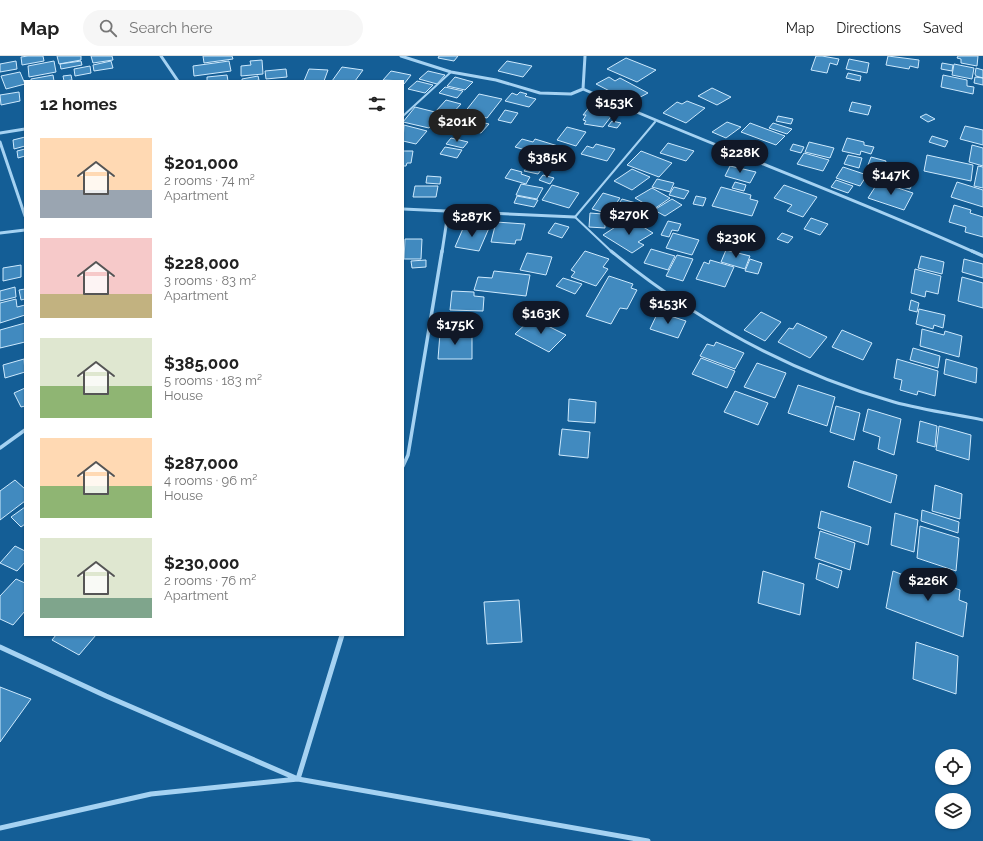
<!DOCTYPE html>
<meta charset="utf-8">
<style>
body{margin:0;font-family:Raleway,sans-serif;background:#f6f6f6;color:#222;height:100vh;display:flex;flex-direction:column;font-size:15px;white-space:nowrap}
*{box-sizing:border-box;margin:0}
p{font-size:13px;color:#767676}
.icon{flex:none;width:22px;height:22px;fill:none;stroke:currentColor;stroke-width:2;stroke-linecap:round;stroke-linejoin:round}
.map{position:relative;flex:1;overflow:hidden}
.details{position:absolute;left:24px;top:24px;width:380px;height:556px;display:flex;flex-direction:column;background:#fff;border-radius:0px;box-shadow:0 1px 3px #0004}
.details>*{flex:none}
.buttons{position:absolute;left:935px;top:693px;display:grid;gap:8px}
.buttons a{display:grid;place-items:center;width:36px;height:36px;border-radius:50%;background:#fff;box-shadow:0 1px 3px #0004;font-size:20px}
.price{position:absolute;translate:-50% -34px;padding:0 9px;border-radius:14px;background:#111827;color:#fff;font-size:13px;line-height:26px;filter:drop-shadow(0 1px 2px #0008)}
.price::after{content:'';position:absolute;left:50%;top:24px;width:12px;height:9px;margin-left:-6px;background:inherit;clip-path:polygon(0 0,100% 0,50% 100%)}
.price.active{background:#222;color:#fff}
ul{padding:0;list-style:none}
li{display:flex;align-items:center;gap:12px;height:100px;padding:0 16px}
li span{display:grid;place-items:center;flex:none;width:112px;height:80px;border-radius:0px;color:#555}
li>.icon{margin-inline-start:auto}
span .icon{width:48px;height:48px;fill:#fffc;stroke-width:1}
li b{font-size:17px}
h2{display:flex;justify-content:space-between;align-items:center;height:48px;padding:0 16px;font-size:17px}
header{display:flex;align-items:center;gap:24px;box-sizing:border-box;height:56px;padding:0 20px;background:#fff;border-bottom:1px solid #e0e0e0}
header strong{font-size:19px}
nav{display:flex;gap:22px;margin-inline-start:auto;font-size:14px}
.search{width:280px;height:36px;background:#f6f6f6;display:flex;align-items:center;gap:10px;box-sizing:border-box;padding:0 14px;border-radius:22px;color:#767676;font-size:15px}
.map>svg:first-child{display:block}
</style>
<header>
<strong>Map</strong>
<div class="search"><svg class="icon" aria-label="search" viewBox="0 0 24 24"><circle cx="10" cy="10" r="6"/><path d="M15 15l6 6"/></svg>Search here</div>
<nav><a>Map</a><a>Directions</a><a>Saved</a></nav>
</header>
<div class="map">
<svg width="983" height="785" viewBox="0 0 983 785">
<rect width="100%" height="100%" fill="#145e96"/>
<path fill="#418abf" stroke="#cde9fd" d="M28 0H43L44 5 22 9 21 1Z
M57 0H81V4L59 8Z
M91 0H112L113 4 93 7Z
M203 0H232L233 3 204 7Z
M439 0H458L454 5 438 2Z
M816 0H822L839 3 837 9 830 7 827 17 811 14Z
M888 0 919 4 918 12 910 10 909 13 886 9Z
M958 0H978L977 10 961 7V3L957 2Z
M626 2 656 14 637 26 607 13Z
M849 3 869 7 867 17 846 13Z
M262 4 263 18 241 20V10L251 9 250 5Z
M16 5 17 13 0 16V8Z
M54 5 56 16 29 21 28 10Z
M81 5 82 9 61 13 60 8Z
M111 5 113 12 94 15 93 9Z
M229 5 231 15 194 20 193 10Z
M507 5 532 10 523 21 498 15Z
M942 7 953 9 952 15 941 13Z
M954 8 974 12 972 23 952 19Z
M90 10 91 17 75 20 74 13Z
M342 11 363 14 355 25H332Z
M976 12 983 14V22L976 20 975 18Z
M286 13 287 21 266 23 265 15Z
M309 13 328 14 324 25H304Z
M391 15 411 19 404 28 403 25 383 24Z
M428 15 445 19 437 28 419 23Z
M20 16 25 28 6 33 1 20Z
M848 17 861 20 860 25 846 22Z
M53 19 54 25H31V23Z
M71 19 72 24 64 25 63 20Z
M227 19 228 25H207V21Z
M943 19 967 24V30L974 31 973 38 941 31Z
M258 20 259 24 254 25H242V23Z
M455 21 473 26 465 34 447 30Z
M609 21 615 25 620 22 648 37 631 46 596 28Z
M975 21 983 22V29L974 27Z
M417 25 433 29 425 37 408 33Z
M445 31 463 35 457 42 439 37Z
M712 32 731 41 717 49 698 40Z
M19 36 20 45 1 49 0 39Z
M520 36 527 38 525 40 536 43 529 51 505 45 512 37 517 39Z
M479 38 502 43 487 62 464 57Z
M446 44 461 48 451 59 436 55Z
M687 45 705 52 686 67 663 57 677 46 682 48Z
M852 46 871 50 868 59 849 55Z
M591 49 612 55 610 58H613L603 71 584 68 586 65 583 64 586 59H583Z
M415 51 435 56 431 60 438 62 429 72 403 66Z
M505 54 518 57 511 67 498 64Z
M926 58 935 63 928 66 920 61Z
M778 60 793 63 791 68 776 65Z
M472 64 489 68 481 77 465 73Z
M612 65 621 67 617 72 608 70Z
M727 66 741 71 726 82 712 76Z
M750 67 785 80 776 89 741 76Z
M773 67 792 73 787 78 769 72Z
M454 68 463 71 459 76 449 73Z
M404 69 427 75 416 88 403 85Z
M438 70 447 73 443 77 434 74Z
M965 70 983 74V89L960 83Z
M567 71 586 76 576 90 557 84Z
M932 80 948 85 945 91 929 86Z
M25 81V90L14 93 13 84Z
M451 82 468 86 463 92 446 88Z
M847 82 864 86V89L874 91 871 98 861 95 860 99 842 95Z
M522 83 533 86 535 83 558 90 550 101 515 91Z
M809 86 834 92 830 102 805 96Z
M668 87 694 95 686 105 660 97Z
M596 88 615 93 607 105 581 98 587 90 593 92Z
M793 88 804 91 801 97 790 94Z
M972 89 983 92V110L969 106Z
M445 91 462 94 457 102 440 98Z
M25 93V100L18 102 17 95Z
M403 95H413L411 107H407L406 110H403Z
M641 95 672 107 659 121 627 109Z
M804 97 829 104 823 115 797 108Z
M848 99 862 102 859 112 844 108Z
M927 99 973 109 971 125 924 115Z
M871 101 886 105 884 112 868 109Z
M531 106 544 110 538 118 524 115Z
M730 110 756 116 750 127 725 120Z
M978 110 983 111V132L974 130Z
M843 111 867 119 860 130 836 122Z
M511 113 522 116 521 118 530 121 526 128 505 122Z
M632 113 650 121 632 134 614 125Z
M891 118 914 124 910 133 887 127Z
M543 119 554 122 550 128 539 124Z
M427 120 441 121 440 128 426 127Z
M657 123 674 127 670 136 652 131Z
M836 124 853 130 848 137 831 131Z
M735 126 746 129 744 135 732 132Z
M957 126 983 134V151L951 141Z
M521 128 543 132 537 143 516 139Z
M877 128 890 133 892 130 913 137 904 154 868 142Z
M552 129 579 137 569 152 542 144Z
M784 129 817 141 803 161 787 155 792 149 774 142Z
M415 130H438L436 141H413Z
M674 131 689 135 684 143 669 139Z
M721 131 751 139 750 143 758 145 752 160 712 150Z
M652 132 670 142 654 153 635 142Z
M603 137 620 142 609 158 592 153Z
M517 140 538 144 534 151 514 147Z
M696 140 706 142 703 150 693 148Z
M622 143 636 147 628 159 614 155Z
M672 143 682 149 665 160 654 154Z
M954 149 971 154 970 157 983 161V181L965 176 966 171 949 166Z
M636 150 647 153 644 160 632 157Z
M590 157 615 159V169L605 168V172L589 171Z
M811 162 828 168 820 179 804 173Z
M632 164 653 177 638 186 644 189 632 197 603 179 623 166 627 168Z
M668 165 681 168 678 175 672 174 669 181 661 179Z
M496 166 525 168 521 184H516L515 188 491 186Z
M555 167 569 171 562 182 548 177Z
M465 168 489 172 479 195 455 191Z
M673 177 699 184 692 199 666 192Z
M782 177 793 181 788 187 777 183Z
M405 183H422L421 203H404Z
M651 193 675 200 668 214 644 207Z
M726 194 750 200 745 213 721 206Z
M585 195 609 203 603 211 608 213 596 230 571 221 575 216 571 214Z
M527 197 552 201 546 219 520 214Z
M677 199 693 203 683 225 666 220Z
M921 200 944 206 942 218 918 212Z
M750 203 762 207 758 218 745 215Z
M964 203 983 208V222L962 216Z
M426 204V211L412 212 411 205Z
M710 204 734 211 725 231 696 223 704 206 709 208Z
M21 209V221L3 225V212Z
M915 213 941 220 938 238 926 235 925 241 911 237Z
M494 215 530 219 526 240 474 234 478 221 492 222Z
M609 220 633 228 631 232 637 234 627 253 620 252 611 268 586 260Z
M962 221 983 227V252L958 245Z
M563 222 582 228 575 238 556 230Z
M15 231 16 241 0 245V235Z
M25 233V243L21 244 19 234Z
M452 235 474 236V240L484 241 483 255 450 254Z
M16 243 17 251 25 249V259L0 267V247Z
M911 244 919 247 917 256 909 254Z
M919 253 945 259 943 272 934 269 933 273 916 268Z
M658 256 686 265 678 282 650 273Z
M761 256 781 266 765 285 744 274Z
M532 262 566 279 549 296 515 278Z
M25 267V286L0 292V274Z
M797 267 827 281 810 302 778 286 789 272 793 273Z
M922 273 944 279 945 275 962 280 959 301 920 290Z
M842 274 872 287 863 304 832 291Z
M440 277 472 278V303H438Z
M716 286 744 297 735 313 700 300 707 288 714 290Z
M913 292 940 300 938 312 910 304Z
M701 302 735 315 727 332 692 318Z
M24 303 25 316 5 322 3 309Z
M897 303 938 315 935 340 918 335 917 339 900 334 902 324 894 322Z
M946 303 977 312 976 327 944 318Z
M757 307 786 317 775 342 744 331Z
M798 329 835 341 827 370 788 357Z
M25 332V350L21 351 14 337Z
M735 335 768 347 758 369 724 356Z
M569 343 596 346 595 367 568 365Z
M836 350 860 357 854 384 830 376Z
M868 353 901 363 894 399 878 393 880 381 863 375Z
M920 365 937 370 935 391 917 386Z
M939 370 971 379 969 404 936 394Z
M562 373 590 376 588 402 559 399Z
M854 405 897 419 891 447 848 431Z
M15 424 25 433V445L0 464V435Z
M935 429 962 438 960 463 932 455Z
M25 451V468L21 471 11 461Z
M922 454 959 466 958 477 921 465Z
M821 455 871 471 868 489 818 472Z
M895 457 918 464 914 496 891 489Z
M920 470 959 482 956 515 917 502Z
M820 475 855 487 850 514 815 502Z
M15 490 25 495V506L17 515 0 507Z
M819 507 842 515 838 532 816 523Z
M763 515 804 528 800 559 758 547Z
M893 515 906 520 907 515 960 534 959 544 967 547 963 581 886 552Z
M16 523 25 527V555L13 569 0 563V540Z
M519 544 522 586 487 588 484 546Z
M56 579H96L79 599 52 584Z
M916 586 958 600 956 638 913 623Z
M0 631 31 643 0 686Z"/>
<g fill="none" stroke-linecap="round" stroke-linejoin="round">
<path stroke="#a5d2f2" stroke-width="2" d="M403 60 451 16
M612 196 575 161 655 66"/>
<path stroke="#a5d2f2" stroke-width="3" d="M611 195C695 264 789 316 894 346 923 354 953 358 983 364"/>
<path stroke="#a5d2f2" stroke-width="3" d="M161 0 178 25
M401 0 451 16 496 24 540 37 571 38 583 33C712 90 845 138 974 196
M583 33 585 0
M0 77 25 73
M0 86 25 160
M403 153 575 161
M0 177 25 174
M442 196 448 157"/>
<path stroke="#a5d2f2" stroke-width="3.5" d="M972 195 983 200
M0 392 25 374
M403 410 408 399 442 195"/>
<path stroke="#a5d2f2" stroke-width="5" d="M0 591 106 640 298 723 648 785
M0 772 151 738 298 723 342 579"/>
</g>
</svg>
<div class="buttons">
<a><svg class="icon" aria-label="locate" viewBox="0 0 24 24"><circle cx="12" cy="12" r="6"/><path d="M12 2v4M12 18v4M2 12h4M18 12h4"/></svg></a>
<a><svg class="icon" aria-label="layers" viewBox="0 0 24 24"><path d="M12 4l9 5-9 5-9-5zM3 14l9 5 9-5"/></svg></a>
</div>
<b class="price" style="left:614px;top:68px">$153K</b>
<b class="price active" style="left:457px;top:87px">$201K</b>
<b class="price" style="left:740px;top:118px">$228K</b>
<b class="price" style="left:547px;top:123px">$385K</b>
<b class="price" style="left:891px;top:140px">$147K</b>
<b class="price" style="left:629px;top:180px">$270K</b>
<b class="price" style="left:472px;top:182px">$287K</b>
<b class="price" style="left:736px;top:203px">$230K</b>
<b class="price" style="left:668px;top:269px">$153K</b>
<b class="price" style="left:541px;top:279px">$163K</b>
<b class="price" style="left:455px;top:290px">$175K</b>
<b class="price" style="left:928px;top:546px">$226K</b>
<section class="details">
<h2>12 homes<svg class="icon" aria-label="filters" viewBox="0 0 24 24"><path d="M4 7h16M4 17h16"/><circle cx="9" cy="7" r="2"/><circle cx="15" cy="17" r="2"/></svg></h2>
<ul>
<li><span style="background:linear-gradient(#ffd9b3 65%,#9aa5b1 0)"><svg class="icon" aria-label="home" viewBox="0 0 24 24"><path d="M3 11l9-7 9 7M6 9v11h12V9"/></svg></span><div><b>$201,000</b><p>2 rooms · 74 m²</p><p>Apartment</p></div></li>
<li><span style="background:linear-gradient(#f6c9c9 70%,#c2b280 0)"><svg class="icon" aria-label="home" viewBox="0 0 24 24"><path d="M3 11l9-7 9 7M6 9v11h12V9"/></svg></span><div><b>$228,000</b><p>3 rooms · 83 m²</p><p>Apartment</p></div></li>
<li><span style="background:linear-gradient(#dfe7d0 60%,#8fb573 0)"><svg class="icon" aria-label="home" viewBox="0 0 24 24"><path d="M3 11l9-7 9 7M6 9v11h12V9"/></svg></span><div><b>$385,000</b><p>5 rooms · 183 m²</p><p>House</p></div></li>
<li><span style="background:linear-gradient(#ffd9b3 60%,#8fb573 0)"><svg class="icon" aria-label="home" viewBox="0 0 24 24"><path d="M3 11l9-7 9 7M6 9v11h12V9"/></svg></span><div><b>$287,000</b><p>4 rooms · 96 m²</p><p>House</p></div></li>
<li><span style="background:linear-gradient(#dfe7d0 75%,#7fa58c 0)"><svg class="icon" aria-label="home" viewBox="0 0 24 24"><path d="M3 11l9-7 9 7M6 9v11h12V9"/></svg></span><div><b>$230,000</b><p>2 rooms · 76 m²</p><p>Apartment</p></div></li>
</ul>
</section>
</div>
